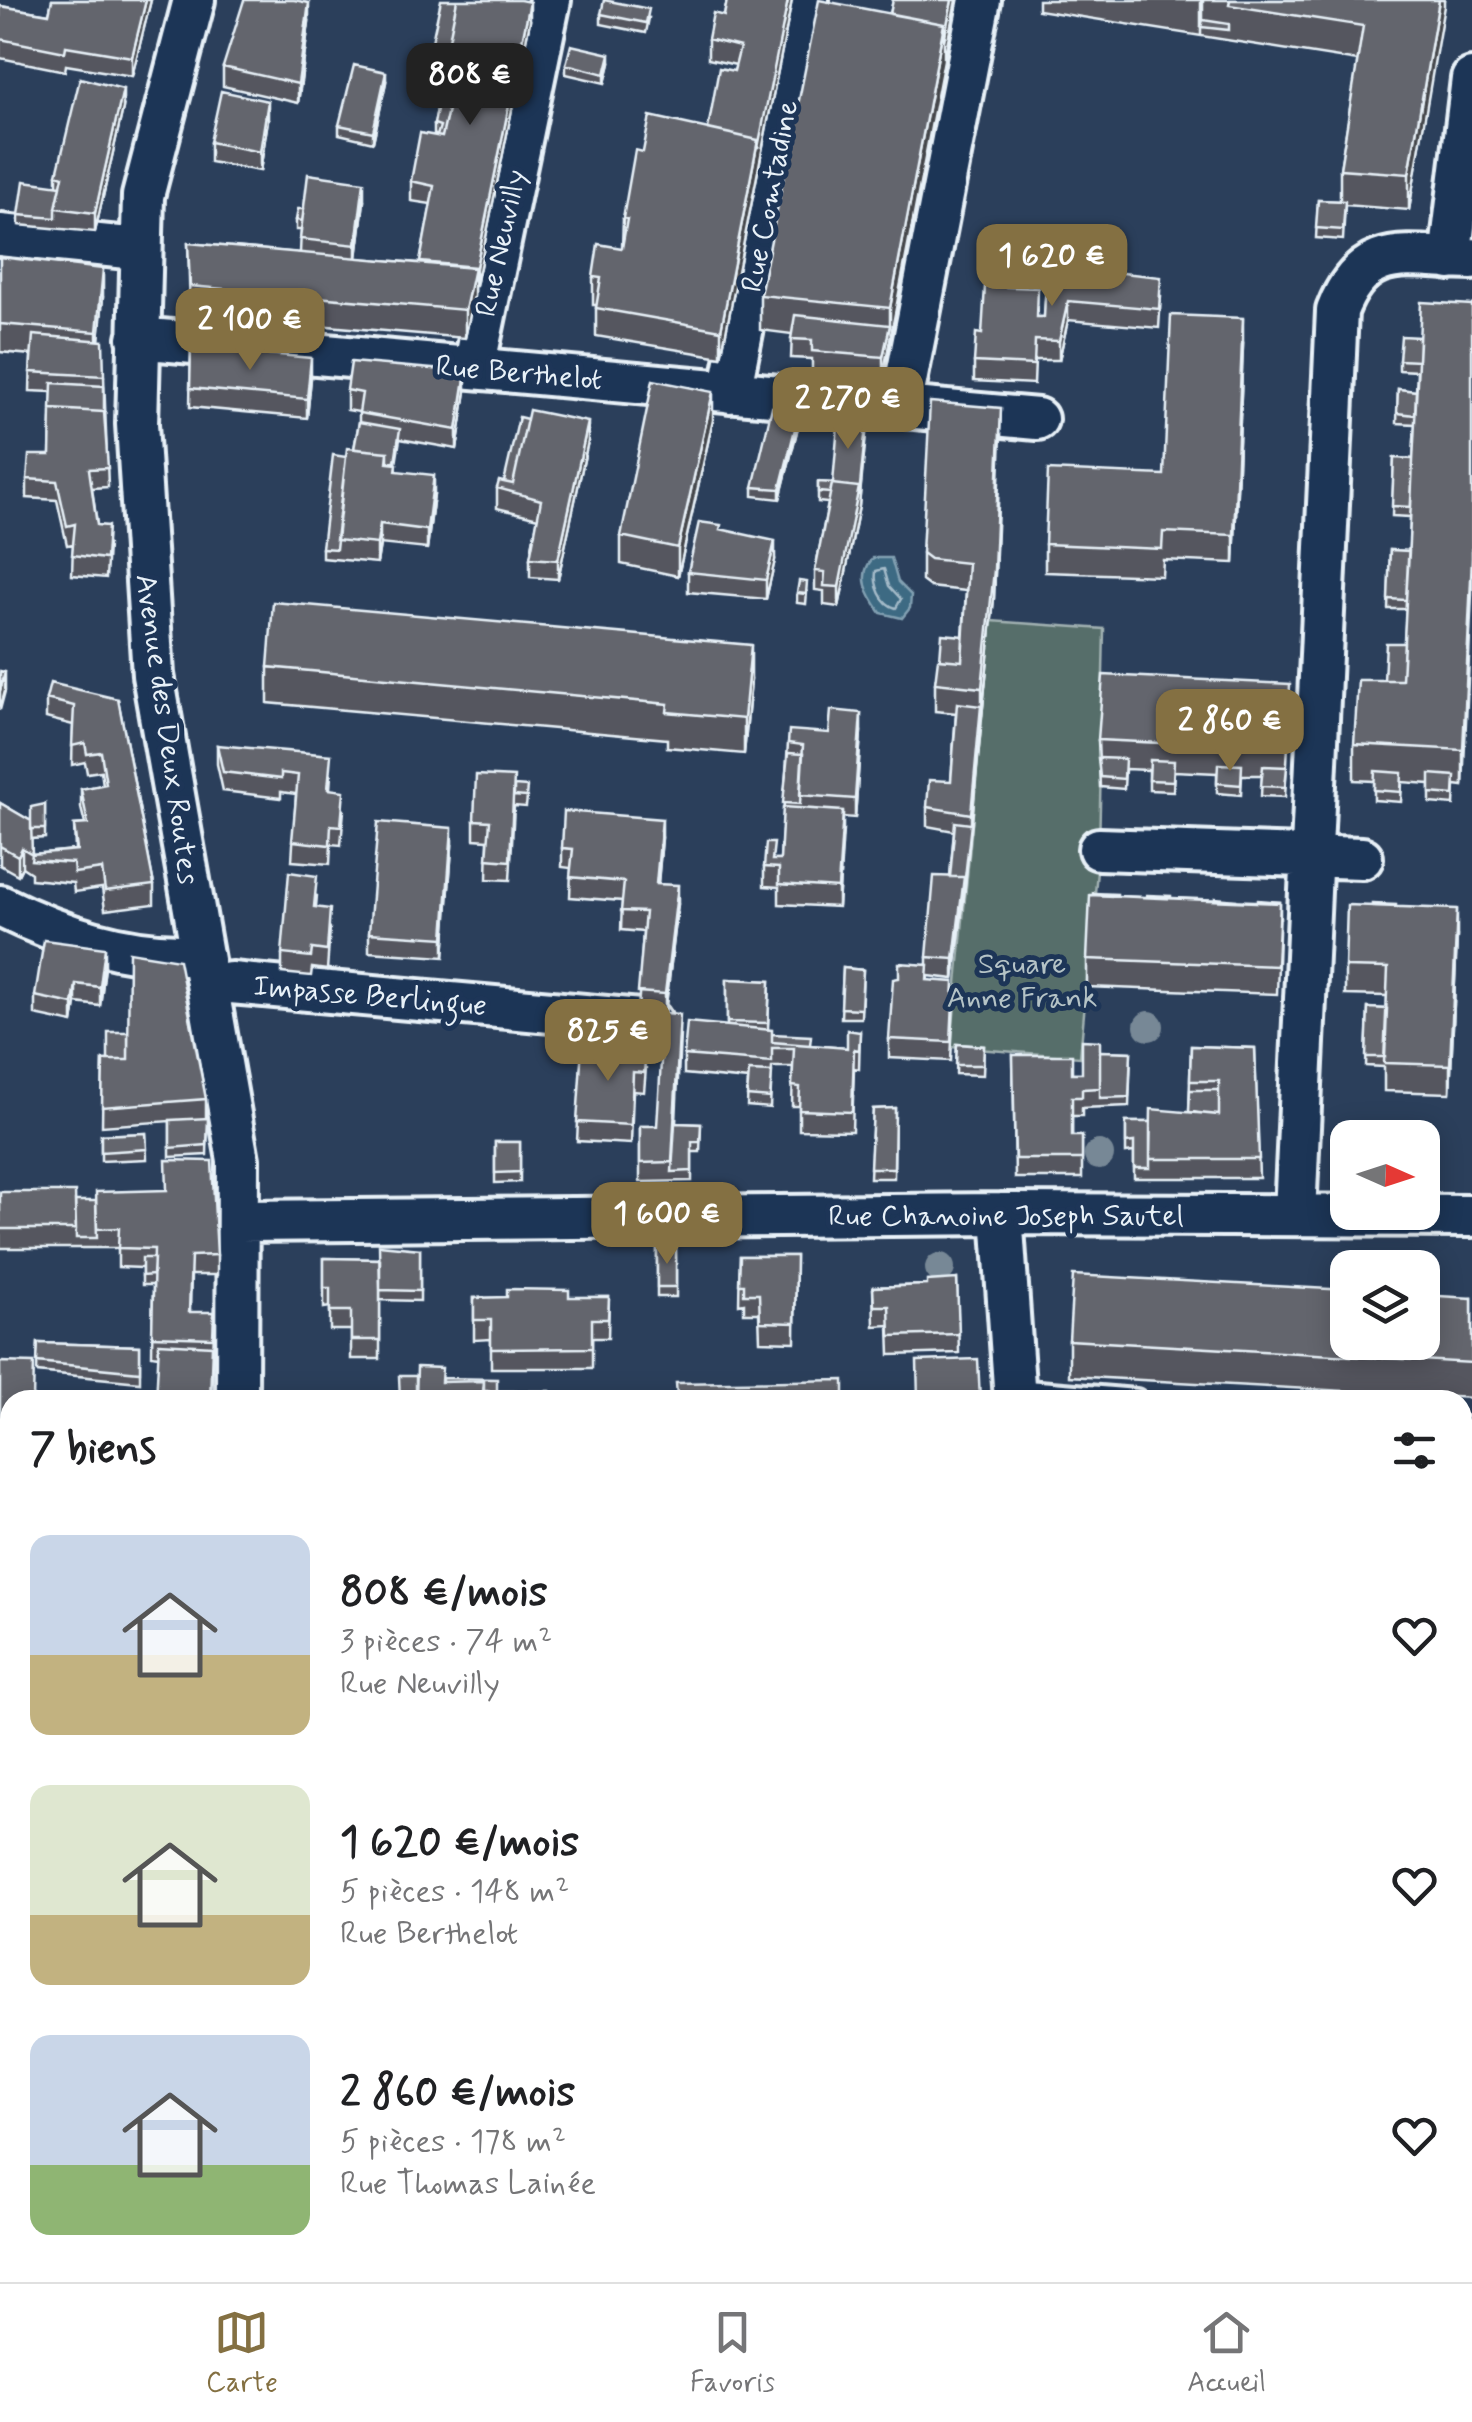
<!DOCTYPE html>
<html lang="fr">
<meta charset="utf-8">
<style>
body{margin:0;font-family:Mynerve,sans-serif;background:#f6f6f6;color:#202124;height:100vh;display:flex;flex-direction:column;font-size:38px;white-space:nowrap}
*{box-sizing:border-box;margin:0}
p{font-size:32px;color:#757577}
.icon{flex:none;width:55px;height:55px;fill:none;stroke:currentColor;stroke-width:2;stroke-linecap:round;stroke-linejoin:round}
.map{position:relative;flex:1;overflow:hidden}
.side{position:absolute;left:0px;top:1390px;width:1472px;height:892px;display:flex;flex-direction:column;background:#fff;border-radius:30px 30px 0 0;box-shadow:0 5px 25px #0003}
.side>*{flex:none}
.needle{width:65px;rotate:93deg}
.buttons{position:absolute;left:1330px;top:1120px;display:grid;gap:20px}
.buttons a{display:grid;place-items:center;width:110px;height:110px;border-radius:20px;background:#fff;box-shadow:0 5px 25px #0003;font-size:50px}
.price{position:absolute;translate:-50% -85px;padding:0 22px;border-radius:20px;background:#847042;color:#fff;font-size:32px;line-height:65px;filter:drop-shadow(0 2px 5px #0008)}
.price::after{content:'';position:absolute;left:50%;top:60px;width:30px;height:22px;margin-left:-15px;background:inherit;clip-path:polygon(0 0,100% 0,50% 100%)}
.price.current{background:#222;color:#fff}
ul{padding:0;list-style:none}
li{display:flex;align-items:center;gap:30px;height:250px;padding:0 30px}
li span{display:grid;place-items:center;flex:none;width:280px;height:200px;border-radius:20px;color:#555}
li>.icon{margin-inline-start:auto}
span .icon{width:120px;height:120px;fill:#fffc;stroke-width:1}
li b{font-size:42px}
h2{display:flex;justify-content:space-between;align-items:center;height:120px;padding:0 30px;font-size:42px}
.tabs{display:flex;justify-content:space-around;align-items:center;height:140px;border-top:2px solid #e0e0e0;background:#fff;font-size:28px;color:#757577}
.tabs a{display:grid;justify-items:center;gap:5px}
.tabs .current{color:#847042}
.map>svg:first-child{display:block}
</style>
<div class="map">
<svg width="1472" height="2282" viewBox="0 0 1472 2282">
<rect width="100%" height="100%" fill="#2b3f5b"/>
<filter id="ink" filterUnits="userSpaceOnUse"><feTurbulence type="fractalNoise" baseFrequency=".01" numOctaves="2"/><feDisplacementMap in="SourceGraphic" scale="20" xChannelSelector="R" yChannelSelector="G"/><feConvolveMatrix kernelMatrix="1 2 1 2 8 2 1 2 1" color-interpolation-filters="sRGB"/></filter>
<g filter="url(#ink)">
<path fill="#3c4a60" d="M1472 1929V2282H1124L1121 2273 1462 2272V1930Z"/>
<path fill="#576e6a" stroke="#a0b0b1" stroke-width="2.5" d="M991 621 1104 629 1099 849 1080 1057 951 1047Z"/>
<path fill="#3e6a83" stroke="#82a0b2" stroke-width="2.5" d="M873 558H891L898 582 911 595 910 608 902 618 881 613C869 595 856 577 873 558Z"/>
<g fill="none" stroke-linecap="round" stroke-linejoin="round">
<path stroke="#a4bbc9" stroke-width="2.5" d="M884 569 889 586 901 599 896 608C881 604 874 585 876 571Z"/>
<g stroke="#e8f1f8" stroke-width="28">
<path id="service" d="M1014 1390 1136 1400
M1462 1428H1472
M163 2282V2272"/>
</g>
<g stroke="#e8f1f8" stroke-width="48">
<path id="minor" d="M194 0 143 196 137 424 153 675 238 1160 237 1400
M0 235 138 249
M1450 259 1472 79
M138 338 1037 419
M474 368 550 0
M730 392 808 0
M901 407 980 0
M1099 849 1362 858
M0 906C61 936 133 960 202 954
M209 987 231 983 651 1021
M1002 1214 1015 1400
M1295 1214 1337 311C1364 240 1408 258 1472 259
M240 1221 1002 1214 1472 1216
M0 1714H10
M1462 1727H1472
M0 2180H10
M330 2272 333 2282
M674 2272 676 2282
M892 2272 894 2282"/>
</g>
<use href="#service" stroke="#1d3557" stroke-width="20"/>
<use href="#minor" stroke="#1d3557" stroke-width="40"/>
</g>
<g fill="#778896">
<circle cx="1149" cy="1026" r="15"/>
<circle cx="1099" cy="1155" r="15"/>
<circle cx="940" cy="1268" r="15"/>
</g>
<path fill="#55575e" stroke="#e8f1f8" stroke-width="2.5" d="M52 0H151L132 76 66 65 65 71 0 58V6L49 14Z
M727 0H792L721 357 596 336V305H593V277L622 248 623 218 643 152 708 129 734 71 736 65 708 59V39L724 16Z
M893 0H956L883 376 812 370V359L791 358 792 334 760 330V295L890 14Z
M1038 0H1444L1409 210 1345 205 1343 240 1316 238 1318 200 1340 201V169L1358 61 1038 10Z
M601 14 649 18 646 33 601 24Z
M530 21 476 286H474V296L465 338 190 314 188 243 300 253 301 230H296V220L304 209 364 201 357 258 420 263 431 204 411 201V181L437 136 434 134V124L440 94 412 88V78L428 60Z
M309 22 298 103 223 86V67Z
M610 63 605 83 566 74V64Z
M386 82 373 142 339 134V125Z
M123 108 95 232 19 225V215L57 185V174Z
M268 120 260 171 210 162V142Z
M0 257 103 297 99 341 104 376 108 487 92 488 97 525 108 545 106 578 72 575 73 544 67 545 57 500 27 498V479L50 455 52 392 30 391 31 355 0 352Z
M1047 265 1161 296 1159 328 1068 320 1059 360H1035L1034 384 974 381V362L982 334 1038 317H1044Z
M1472 305 1463 786 1455 785 1454 805 1430 803V784L1402 782 1401 802 1374 800V781L1354 780V744L1384 680 1404 643 1406 609H1388L1390 550 1409 551 1410 517 1392 516 1394 458 1413 459 1415 424 1397 423 1398 389 1416 391 1417 371 1399 370V360L1419 337Z
M1243 346 1234 563 1163 560 1162 576 1045 572V544L1164 475Z
M191 347 311 378 307 418 190 407Z
M347 390 466 391 457 449 400 439 396 464 397 471 434 494 427 549 380 544 377 563 322 558V548L346 457 354 449 359 422V412L347 410Z
M800 419 780 499 753 496V487Z
M713 420 678 576 621 564V536Z
M867 425 859 506 839 607 824 605V591L815 590V571L828 503 818 502V482L833 483Z
M1001 436 994 598 964 896 954 979 928 976V980L954 1001 951 1061 889 1058V1039L899 978 927 964V957L950 877 954 831 927 826V807L951 781 956 713 935 711V683L940 659 963 636 966 591 930 587 922 581V553Z
M588 441 558 579 530 577V558L538 518 497 508V488L504 482Z
M775 560 766 599 688 592V572Z
M807 592 806 604 797 603V593Z
M268 667 751 680 744 754 667 747V739L268 703Z
M46 699H118L154 885V904L105 910 102 888 74 892 73 883 31 879V873L22 867 18 875 0 865V803L31 821 45 804V838L31 839 32 854 75 850 74 825 85 824 81 808V789L103 785 101 771 87 773 85 762 72 765 73 725 46 718Z
M1290 712 1285 797 1261 796 1262 775H1242L1241 795 1217 793V773L1174 771 1173 791 1149 790V770L1125 769 1124 789 1100 787 1098 740Z
M861 732 855 818 843 817 838 907 779 904V887L764 886V867L774 860H780L788 743 829 733Z
M217 745 331 775 330 789 344 810 341 845 331 844 330 864 292 861 296 794 281 792V798L223 791 217 764Z
M514 786 527 797 526 807 514 806 510 880 487 879 488 840 474 839V820Z
M662 838 658 884 678 904 665 1013 638 1011 643 932 621 930 622 901 570 897 571 868 562 867V848Z
M452 847 444 957 369 952V933Z
M317 895 316 907 330 928 327 970 312 968 311 976 282 973V954Z
M1117 896 1280 902 1277 994 1087 987V959Z
M1396 907 1457 936 1450 1093 1384 1091V1067L1366 1066 1368 1008 1387 1009V996L1345 995V967Z
M105 967 100 1006 76 1003 73 1023 35 1015V996Z
M843 968 863 970 861 1018H841Z
M727 979 770 981 768 1029 772 1042 847 1048 860 1032 859 1069 854 1068 852 1131 799 1130V1106H792L793 1067H772L770 1108 747 1106 748 1080 684 1074V1055L727 1026Z
M680 1034 676 1123 701 1124 700 1152H692V1181L640 1182V1126H657Z
M957 1044 984 1046 983 1075 956 1074Z
M582 1046 646 1068 644 1092 633 1091 631 1144 577 1141Z
M1191 1046 1255 1048 1259 1178H1134V1152L1126 1153V1122H1150L1189 1112Z
M1100 1051 1131 1052 1129 1106 1082 1108V1116H1072V1136H1082V1178H1015L1013 1055 1072 1073H1082Z
M103 1060H108L206 1099V1118H208L207 1155 170 1157V1121L102 1126Z
M895 1108 894 1178H870L873 1109Z
M146 1133 147 1159 101 1161V1135Z
M495 1142H520V1182L495 1183Z
M0 1192 75 1201 217 1255V1275H191L190 1312 214 1331 211 1400 158 1356 152 1355 153 1285H142V1268L118 1267V1248H0Z
M676 1246V1297H657V1247Z
M420 1249V1301L380 1300V1284V1359H351V1330H330V1307L324 1308V1258L380 1259Z
M740 1256H796L795 1342 760 1341 759 1313H744V1303L739 1304Z
M957 1279 959 1353 890 1355 889 1325 874 1326 873 1287 927 1285Z
M609 1297 608 1338H592V1368H491V1339L474 1340V1298Z
M1472 1298V1398L1069 1376V1340Z
M38 1343 140 1346V1382L37 1372Z
M0 1362 10 1400V1556L0 1555Z
M1472 1435V1694L1462 1695V1436Z
M10 1620V1684H0V1629H9Z
M0 1732H10V2140H0Z
M683 2272H720L698 2282H688L683 2278Z
M789 2272H882L883 2282H842L841 2274 789 2282Z"/>
<path fill="#45474c" stroke="#e8f1f8" stroke-width="2.5" d="M146 0H151L132 76V57Z
M788 0H792L721 357V330L758 140Z
M952 0H956L944 60V40Z
M1201 0H1203V27H1201V37Z
M1439 0H1444V6L1409 210V174Z
M530 2V21L476 286V267Z
M309 3V22L298 103V84Z
M944 24V60L883 376V357L890 325V308Z
M610 54V63L605 83V74Z
M386 72V82L373 142V132Z
M123 89V108L95 232V213Z
M268 101V120L260 171V152Z
M364 182V201L356 265V245Z
M474 268V296L465 338V310Z
M103 269V297L97 360V332Z
M1068 301V320L1059 360V341Z
M1243 318V346L1234 563V535Z
M311 358V378L307 418V399Z
M466 372V391L457 449V430Z
M713 392V420L678 576V548Z
M1001 408 994 598 982 716V688Z
M800 409V419L780 499V489Z
M867 415 859 506 839 607V587Z
M588 422V441L558 579V560Z
M434 475V494L427 549V530Z
M380 524V544L377 563V544Z
M775 541V560L766 599V580Z
M1472 558V593L1463 786V750Z
M751 645V680L744 754V719Z
M5 672V691L0 710V691Z
M981 706V725L971 833V814Z
M861 713V732L855 818V799Z
M843 811V830L838 907V888Z
M662 819V838L656 903V884Z
M971 824 964 896 954 979V959Z
M452 828V847L444 957V938Z
M22 848V867L18 875V856Z
M678 885V904L665 1013V994Z
M1457 909V936L1450 1093V1065Z
M105 948V967L100 1006V987Z
M76 984V1003L73 1023V1004Z
M698 2272H720L698 2282H692V2275Z"/>
<path fill="#63656d" stroke="#e8f1f8" stroke-width="2.5" d="M52 0H146L132 57 66 46 65 52 0 39V6L49 14Z
M244 0H294L309 3 298 84 223 67Z
M441 0H457L442 75V84L453 87 442 137 437 136 440 126 434 124 442 84 412 78 416 58 428 60Z
M457 0H520L530 2 476 267 420 262 434 186 411 181 420 133 442 137 455 77 442 75Z
M604 0 649 9 646 23 601 14Z
M727 0H788L758 148V140L708 129 719 68 734 71 740 47 708 39 713 13 724 16Z
M819 0 944 24 890 308 760 295Z
M893 0H952L944 40V24L890 14Z
M1230 0H1439L1409 174 1340 169 1363 26 1229 5Z
M1203 20 1229 24V30L1201 27Z
M571 45 610 54 605 74 566 64Z
M354 65 386 72 373 132 339 125Z
M80 78 123 89 95 213 56 208 63 176 57 174Z
M221 91 268 101 260 152 210 142Z
M650 116 758 140 721 330 596 308 601 278 593 277 598 244 622 248 627 219 623 218 635 150 643 152Z
M308 174 364 182 356 245 300 239Z
M24 181 61 186 56 208V218L19 215Z
M1318 200 1345 201 1343 230 1316 228Z
M298 209H304L302 221 296 220Z
M188 243 474 268 465 310 190 286Z
M0 257 103 269 97 332 0 324Z
M1047 265 1161 277 1159 309 1068 301 1059 341 1035 340 1034 365 974 362 976 333 982 334 985 286 1038 288 1037 317H1044Z
M1421 302 1472 305V558L1463 750 1354 744 1358 680H1402Z
M795 315 890 325 883 357 812 351V340L791 339Z
M1171 315 1243 318 1234 535 1163 532 1162 549 1045 544 1048 470 1164 475Z
M33 335 103 341 104 376 30 372Z
M1401 336 1419 337 1418 361 1399 360Z
M191 347 311 358 307 399 190 388Z
M351 362 466 372 457 430 359 413 362 393 347 390Z
M653 380 713 392 678 548 621 536Z
M52 383 104 386V412L51 409Z
M1398 389 1416 391 1415 415 1397 413Z
M930 402 1001 408 994 570 982 688 935 683 938 659 962 661 968 563 930 559 922 553Z
M772 407 800 409 780 489 753 487Z
M51 409 104 412 108 468 89 469 97 525 108 526 106 559 72 555 75 524 67 526 57 481 27 479 29 455H50Z
M529 410 588 422 558 560 530 558 541 500 497 488 499 481 513 484Z
M839 413 867 415 859 496V487L832 484 830 493 818 492V482L833 483Z
M519 417 527 419 513 484 504 482Z
M359 422 400 429 395 462H388V452L354 449Z
M347 448 388 452 387 463 397 464 396 471 434 475 427 530 380 524 377 544 336 540Z
M333 455 346 457 336 549 322 548Z
M1394 458 1413 459 1411 507 1392 506Z
M832 484 859 487 839 587 824 586 825 572 815 571Z
M699 522 721 525 720 529 775 541 766 580 688 572Z
M1390 550 1409 551 1406 600 1388 599Z
M799 581 807 582 806 594 797 593Z
M273 602 751 645 744 719 667 712 668 704 268 667Z
M942 634 963 636 962 661 940 659Z
M1386 643H1404L1402 680H1384Z
M0 671 5 672 0 691Z
M1103 675 1290 684 1287 749 1098 740Z
M50 683 118 699 154 885 105 891 102 869 74 873 73 863 31 860 32 854 22 848 18 856 0 846V803L31 821 32 854 77 850 74 825 88 824 81 789 106 784 101 752 87 754 85 743 72 746 74 706 46 699Z
M957 703 981 706 971 814 927 807 929 780 951 781Z
M831 710 861 713 855 799 800 795 803 745 788 743 789 730 829 733Z
M217 745 331 755 328 789 344 791 341 826 331 825 330 845 292 841 298 775 281 773V779L223 772Z
M788 753 803 754 800 804 783 803Z
M1098 758 1125 759 1124 779 1100 777Z
M1150 760 1174 761 1173 781 1149 780Z
M1218 764 1242 765 1241 785 1217 783Z
M1263 766 1287 767 1285 787 1261 786Z
M1375 771 1402 773 1401 792 1374 790Z
M1430 774 1455 776 1454 795 1430 793Z
M476 775 514 777 510 861 487 859 490 821 474 820Z
M514 786 527 787 526 797 514 796Z
M45 804V829H31V807Z
M783 807 843 811 838 888 779 884V868L764 867 766 843H774L772 860H780Z
M564 811 662 819 656 884 678 885 665 994 638 992 645 912 621 911 624 882 570 877 573 849 562 848Z
M378 822 452 828 444 938 369 933Z
M955 822 971 824 964 887V877H950Z
M289 872 317 876 314 907 330 909 327 951 312 949 311 957 282 954Z
M934 876 964 877 954 959 927 957Z
M1093 893 1117 894V896L1093 895Z
M1090 895 1280 903 1277 966 1087 959Z
M1147 895 1171 896V898L1147 897Z
M1215 898 1236 900V901L1215 900Z
M1257 900 1280 902V920V903L1257 902Z
M1372 904 1396 905V907L1372 906Z
M1347 905 1457 909 1450 1065 1384 1063 1388 968 1345 967Z
M44 940 105 948 100 987 76 984 73 1004 35 996Z
M129 952 179 960 206 1099 102 1107 103 1060H128Z
M899 963 928 965 927 980 954 982 951 1042 889 1039 893 979 899 978Z
M843 968 863 970 861 1009 841 1008Z
M727 979 770 981 768 1023 727 1022Z
M1368 1008 1387 1009 1385 1057H1366Z
M664 1013 680 1014 672 1162 640 1163V1126H657Z
M687 1022 772 1030V1042L847 1048V1030L860 1032 859 1050 854 1049 852 1112 799 1110 800 1087 792 1086 794 1048H772V1062L684 1055Z
M108 1032H128V1060H108Z
M772 1034 811 1036 810 1045 772 1042Z
M1082 1040 1100 1041V1088L1082 1089V1097H1072V1136H1082V1159H1015L1013 1055H1072V1073H1082Z
M957 1044 984 1046 983 1065H956Z
M582 1046 646 1049 644 1073 633 1072 631 1125 577 1122Z
M1191 1046 1255 1048 1259 1159H1150L1151 1109 1219 1115V1081H1190Z
M1100 1051 1131 1052 1129 1097 1100 1098Z
M749 1071 772 1072 770 1098 747 1096Z
M1190 1090H1219V1115L1189 1112Z
M895 1108 894 1168H870L873 1109Z
M208 1118 207 1145 170 1148V1120Z
M1126 1122H1150V1168H1134V1142L1126 1143Z
M675 1123 701 1124 700 1142H692V1171L672 1172Z
M146 1133 147 1149 101 1152V1135Z
M495 1142H520V1172L495 1173Z
M166 1160 212 1161 217 1255 191 1256 189 1312H214L213 1338 152 1336 154 1249 118 1248 119 1228 97 1229 96 1192 167 1190Z
M0 1192H75L76 1229H0Z
M75 1201H96L97 1238H76Z
M379 1245 420 1249V1291L380 1290Z
M676 1246V1287H657V1247Z
M740 1256H796L795 1323 760 1322 759 1294H744V1284H739Z
M142 1258H154L153 1275 142 1276Z
M324 1258 380 1259V1340H351V1311H330V1288H324Z
M1073 1275 1348 1290V1342H1422V1295L1472 1298V1363L1069 1340Z
M957 1279 959 1334 890 1336 889 1306H874L873 1287 927 1285V1281Z
M507 1289 569 1290V1297H609L608 1319H592V1348L491 1349V1320H474V1298L507 1297Z
M38 1343 140 1346V1372L37 1362Z
M159 1343 212 1346 210 1400H156Z
M978 1359 980 1400H918L917 1361Z
M0 1362 34 1363 33 1400H10V1537L0 1536Z
M417 1367 442 1368 441 1382 484 1381 483 1391H550V1399L677 1396 676 1383 844 1380V1400H416Z
M399 1376H416V1400H400Z
M442 1378 497 1379V1391H484V1381L442 1382Z
M1472 1435V1471H1462V1436Z
M1462 1471H1472V1666L1462 1667Z
M10 1620V1665H0V1629H9Z
M0 1732H10V2120L0 2121Z
M212 2272H219V2282H212Z
M219 2272H289V2282H219Z
M618 2272H663L665 2282H618Z
M843 2272H882L883 2282H845Z
M1072 2272H1117L1119 2282H1074Z
M1467 2274H1472V2282H1467Z"/>
</g>
<g text-anchor="middle" stroke-width="10" stroke-linejoin="round" paint-order="stroke">
<g font-size="30" fill="#e8f1f8" stroke="#1d3557">
<text transform="translate(769 196) rotate(-79)" y="10">Rue Comtadine</text>
<text transform="translate(500 243) rotate(-78)" y="10">Rue Neuvilly</text>
<text transform="translate(519 372) rotate(5)" y="10">Rue Berthelot</text>
<text transform="translate(168 729) rotate(82)" y="10">Avenue des Deux Routes</text>
<text transform="translate(370 995) rotate(5)" y="10">Impasse Berlingue</text>
<text x="1006" y="1225">Rue Chanoine Joseph Sautel</text>
</g>
<g font-size="30" fill="#b5c3c6" stroke="#1d3557">
<text x="1022" y="973">Square<tspan x="1022" dy="34">Anne Frank</tspan></text>
</g>
</g>
</svg>
<div class="buttons">
<a><svg class="needle" viewBox="-14 -14 28 28"><path d="M0-13l5 13h-10z" fill="#e53935"/><path d="M0 13l5-13h-10z" fill="#757577"/></svg></a>
<a><svg class="icon" aria-label="layers" viewBox="0 0 24 24"><path d="M12 4l9 5-9 5-9-5zM3 14l9 5 9-5"/></svg></a>
</div>
<b class="price current" style="left:470px;top:128px">808 €</b>
<b class="price" style="left:1052px;top:309px">1 620 €</b>
<b class="price" style="left:250px;top:373px">2 100 €</b>
<b class="price" style="left:848px;top:452px">2 270 €</b>
<b class="price" style="left:1230px;top:774px">2 860 €</b>
<b class="price" style="left:608px;top:1084px">825 €</b>
<b class="price" style="left:667px;top:1267px">1 600 €</b>
<section class="side">
<h2>7 biens<svg class="icon" aria-label="filters" viewBox="0 0 24 24"><path d="M4 7h16M4 17h16"/><circle cx="9" cy="7" r="2"/><circle cx="15" cy="17" r="2"/></svg></h2>
<ul>
<li><span style="background:linear-gradient(#c9d6e8 60%,#c2b280 0)"><svg class="icon" aria-label="home" viewBox="0 0 24 24"><path d="M3 11l9-7 9 7M6 9v11h12V9"/></svg></span><div><b>808 €/mois</b><p>3 pièces · 74 m²</p><p>Rue Neuvilly</p></div><svg class="icon" aria-label="heart" viewBox="0 0 24 24"><path d="M12 20l-8-8c-3-5 5-10 8-4 3-6 11-1 8 4z"/></svg></li>
<li><span style="background:linear-gradient(#dfe7d0 65%,#c2b280 0)"><svg class="icon" aria-label="home" viewBox="0 0 24 24"><path d="M3 11l9-7 9 7M6 9v11h12V9"/></svg></span><div><b>1 620 €/mois</b><p>5 pièces · 148 m²</p><p>Rue Berthelot</p></div><svg class="icon" aria-label="heart" viewBox="0 0 24 24"><path d="M12 20l-8-8c-3-5 5-10 8-4 3-6 11-1 8 4z"/></svg></li>
<li><span style="background:linear-gradient(#c9d6e8 65%,#8fb573 0)"><svg class="icon" aria-label="home" viewBox="0 0 24 24"><path d="M3 11l9-7 9 7M6 9v11h12V9"/></svg></span><div><b>2 860 €/mois</b><p>5 pièces · 178 m²</p><p>Rue Thomas Lainée</p></div><svg class="icon" aria-label="heart" viewBox="0 0 24 24"><path d="M12 20l-8-8c-3-5 5-10 8-4 3-6 11-1 8 4z"/></svg></li>
</ul>
</section>
</div>
<nav class="tabs">
<a class="current"><svg class="icon" aria-label="map" viewBox="0 0 24 24"><path d="M3 6l6-2 6 2 6-2v14l-6 2-6-2-6 2zM9 4v14M15 6v14"/></svg>Carte</a>
<a><svg class="icon" aria-label="saved" viewBox="0 0 24 24"><path d="M7 4h10v16l-5-4-5 4z"/></svg>Favoris</a>
<a><svg class="icon" aria-label="home" viewBox="0 0 24 24"><path d="M3 11l9-7 9 7M6 9v11h12V9"/></svg>Accueil</a>
</nav>
